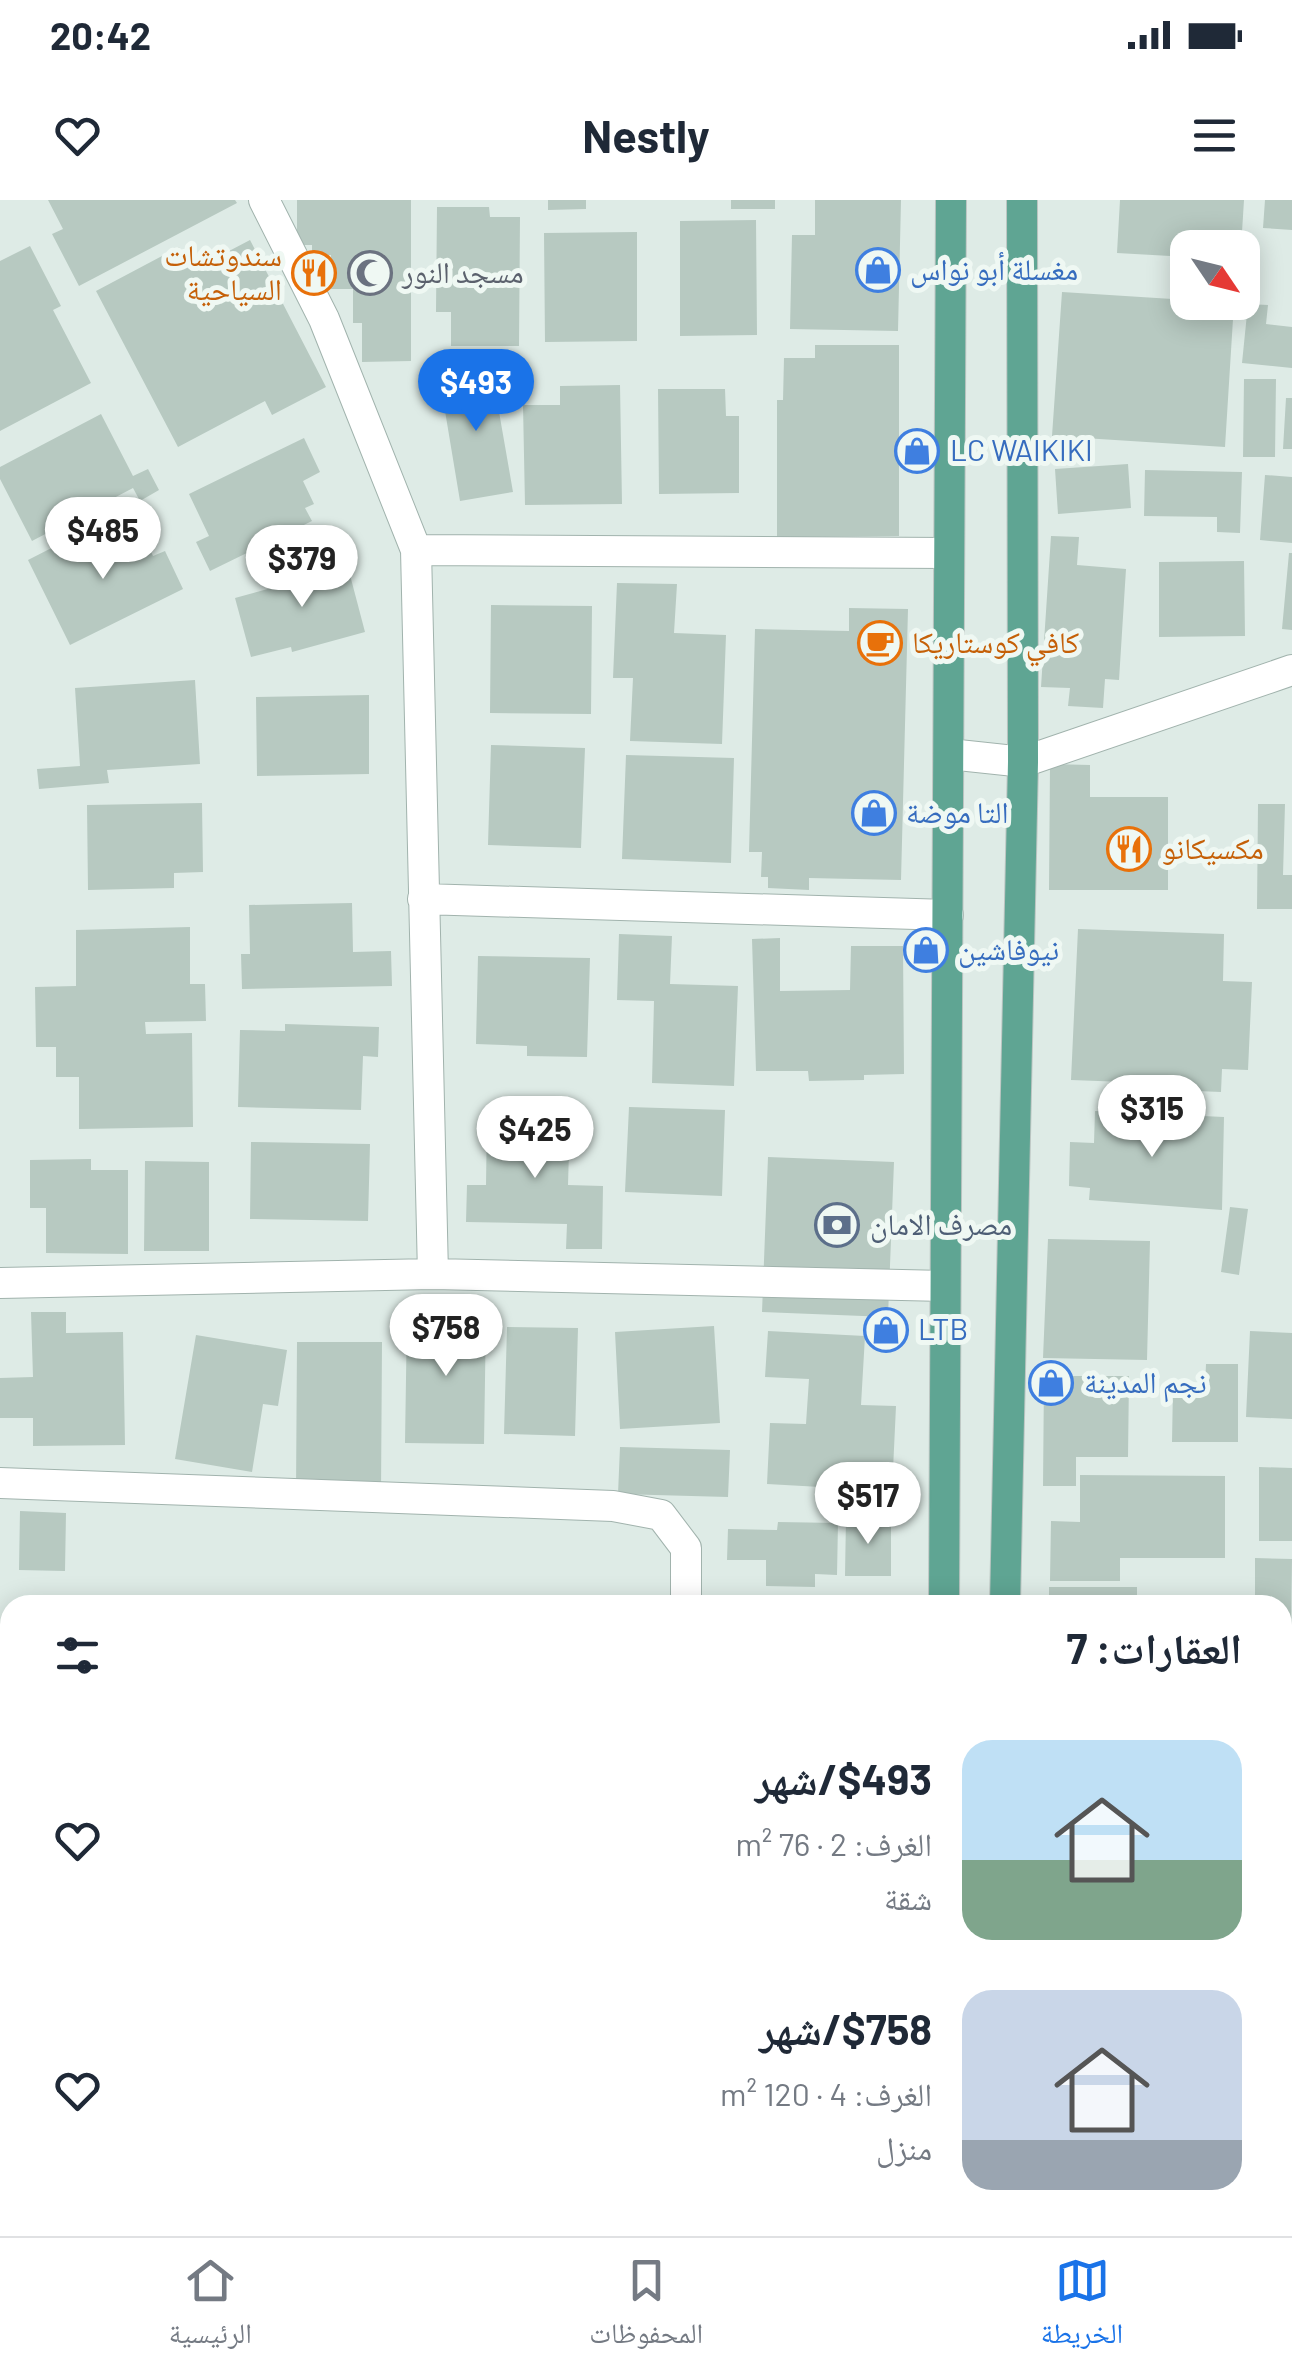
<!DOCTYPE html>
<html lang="ar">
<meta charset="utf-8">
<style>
body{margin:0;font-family:Barlow,"Noto Naskh Arabic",sans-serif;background:#f2f2f3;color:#1f2937;direction:rtl;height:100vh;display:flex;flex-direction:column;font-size:38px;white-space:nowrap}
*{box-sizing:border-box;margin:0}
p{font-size:32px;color:#747a83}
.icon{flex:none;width:55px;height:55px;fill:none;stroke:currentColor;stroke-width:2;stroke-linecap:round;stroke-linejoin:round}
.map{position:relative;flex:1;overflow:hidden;direction:ltr}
.details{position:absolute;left:0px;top:1395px;width:1292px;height:642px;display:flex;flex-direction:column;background:#fff;border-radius:30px 30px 0 0;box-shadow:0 5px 25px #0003;direction:rtl}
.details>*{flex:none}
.needle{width:65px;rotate:125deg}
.buttons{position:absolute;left:1170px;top:30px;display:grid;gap:20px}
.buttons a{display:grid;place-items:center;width:90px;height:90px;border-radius:20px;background:#fff;box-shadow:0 5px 25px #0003;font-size:50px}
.price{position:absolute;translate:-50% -85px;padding:0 22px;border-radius:35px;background:#fff;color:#222;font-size:32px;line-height:65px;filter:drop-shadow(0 2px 5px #0008)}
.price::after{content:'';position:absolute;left:50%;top:60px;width:30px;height:22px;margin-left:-15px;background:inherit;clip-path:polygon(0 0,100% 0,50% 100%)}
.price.on{background:#1a73e8;color:#fff}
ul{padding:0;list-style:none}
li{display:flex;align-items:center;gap:30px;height:250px;padding:0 50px}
li span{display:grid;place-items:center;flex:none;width:280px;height:200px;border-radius:30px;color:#555}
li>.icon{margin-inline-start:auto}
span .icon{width:120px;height:120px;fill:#fffc;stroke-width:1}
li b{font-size:42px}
h2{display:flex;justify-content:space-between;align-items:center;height:120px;padding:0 50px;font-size:42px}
.status{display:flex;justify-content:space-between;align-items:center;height:70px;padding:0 50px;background:#fff;direction:ltr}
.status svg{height:28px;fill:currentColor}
header{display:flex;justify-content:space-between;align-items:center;height:130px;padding:0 50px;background:#fff;font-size:45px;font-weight:700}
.tabs{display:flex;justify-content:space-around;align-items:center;height:140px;border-top:2px solid #e0e1e3;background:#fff;font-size:28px;color:#747a83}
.tabs a{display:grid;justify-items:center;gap:5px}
.tabs .on{color:#1a73e8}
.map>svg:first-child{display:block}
</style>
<div class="status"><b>20:42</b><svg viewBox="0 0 49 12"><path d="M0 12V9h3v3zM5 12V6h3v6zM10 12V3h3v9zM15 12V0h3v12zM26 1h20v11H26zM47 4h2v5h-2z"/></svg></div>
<header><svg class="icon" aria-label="menu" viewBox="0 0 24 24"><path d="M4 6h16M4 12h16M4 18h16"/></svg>Nestly<svg class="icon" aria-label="heart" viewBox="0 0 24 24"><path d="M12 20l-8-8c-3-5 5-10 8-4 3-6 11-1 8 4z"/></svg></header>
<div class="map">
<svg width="1292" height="2036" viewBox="0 0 1292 2036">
<rect width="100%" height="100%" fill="#deebe6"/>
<path fill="#b7c9c1" d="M48 0H235L237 3 79 86 52 34 63 29Z
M297 0H411V161L362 162V123H353V89H331V55H312V45H297Z
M548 0H586V9L548 10Z
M731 0H775V9H731Z
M815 0H901L898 131 790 129 792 35H815Z
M1120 0H1244L1241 48H1188V57L1117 53Z
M1265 0H1292V30L1263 28Z
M437 7H489L490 17H520L519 146H451V112H436Z
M756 20 757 135 680 136V21Z
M637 32V141L545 142 544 33Z
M250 40 326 187 272 215 265 201 178 247 96 91 179 47 191 71Z
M30 46 61 106 53 110 91 183 0 231V61Z
M1062 92 1188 100V102L1234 103 1225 247 1052 236Z
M1248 104 1268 105 1266 124 1292 127V168L1242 163Z
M815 145H899V336L777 337V200H783L784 158H815Z
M491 166 513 292 460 301 439 175Z
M1244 179H1276L1275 257H1243Z
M620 185 622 304 525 305 523 205H560V186Z
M658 189H725L726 216H739V293L659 294Z
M1286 198H1292V249H1283Z
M101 214 133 276 148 269 159 290 140 301 133 288 32 341 0 279V267Z
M304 238 320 272 303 281 314 304 305 308 312 321 210 371 196 342 209 336 189 294Z
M1128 264 1131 308 1058 314 1055 269Z
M1145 270 1242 272 1240 333 1217 332V317L1144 316Z
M1265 275 1292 277V343L1260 340Z
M138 325 153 356 165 351 183 389 70 445 28 360 75 336 83 353Z
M1051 336 1079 337 1077 365 1126 369 1119 480 1105 479 1103 508 1068 506 1070 488 1041 487Z
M1289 353H1292V430L1282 429Z
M345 356 365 432 292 452 291 447 251 457 235 398 275 387 273 376Z
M1244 361 1245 436 1159 437V362Z
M617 383 677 384 674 433 726 435 722 544 630 541 633 478H613Z
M491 405 592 406 591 514 490 513Z
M849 408 908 409 901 680 809 678V690L768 688V677H761L762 652H749L755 429 849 431Z
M195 480 200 564 107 570 109 583 39 589 37 569 80 566 75 488Z
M369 495V574L257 576 256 497Z
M491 545 585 548 581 648 488 645Z
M626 555 734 558 731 663 622 659Z
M1050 564 1090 565V597H1168V690H1049Z
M202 603 203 672 174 673V688L88 690 87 605Z
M1258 604H1285L1283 675H1292V709H1257Z
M352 703 353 752 391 751 392 786 242 789 241 754H250L249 705Z
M190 727V784H205L206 821 145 822 146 834 192 833 193 927 79 929V877H56V847H36L35 787 76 786V730Z
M1078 729 1224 734 1223 781 1252 782 1248 870 1222 869 1221 892 1124 888 1125 882 1071 880Z
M619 734 672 736 670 784 738 786 734 886 652 883 654 801 617 800Z
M780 738V791L850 790 851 746H903L904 874 864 875V880L809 881 808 871H756L752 739Z
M478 756 590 758 587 857 527 856V846L476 844Z
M285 824 379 827 378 857 363 856 361 910 238 907 240 830 285 831Z
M629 907 725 910 722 996 625 992Z
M1095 911 1224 917 1222 1010 1089 1000 1090 988 1069 986 1070 942 1094 943Z
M487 916 570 917 568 985 603 986 602 1049H566L567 1024 466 1022 467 985H486Z
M251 942 370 944 368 1021 250 1019Z
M768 957 894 962 888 1117 762 1112Z
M91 959V970H128V1054L46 1053V1008H30V960Z
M145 961 209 962V1051H144Z
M1230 1007 1248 1009 1239 1075 1221 1072Z
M1048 1039 1150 1041 1147 1160 1043 1158Z
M31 1112H66V1133L123 1132 125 1245 33 1246V1218H0V1178L33 1177Z
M407 1114 486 1115 484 1244 405 1243Z
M714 1126 720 1223 620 1229 615 1132Z
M507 1127 578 1128 575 1236 504 1234Z
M768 1131 865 1136 861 1205 896 1206 892 1291 767 1284 770 1223 806 1224 809 1179 765 1177Z
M1250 1131 1292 1133V1219L1246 1217Z
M196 1135 287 1150 278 1206 263 1204 252 1272 175 1259Z
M297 1142H382L381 1293H296Z
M1206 1164H1238V1242H1172L1173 1187H1205Z
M1044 1176H1129L1128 1257H1076V1286H1043Z
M620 1247 730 1250 728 1297 618 1294Z
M1259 1267 1292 1268V1341H1259Z
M1080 1275 1225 1276V1358H1120V1381H1050L1051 1321 1080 1322Z
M20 1311 66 1313 65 1371 19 1370Z
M846 1318 891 1319V1376H845Z
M778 1322 838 1323 837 1375 815 1374V1387L766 1386V1360H727L728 1329 777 1330Z
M1255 1358 1292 1359 1291 1425H1282V1405H1255Z
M1049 1387H1137V1405H1049Z
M0 1680 10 1681V1887L0 1886Z
M1282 1896 1292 1897V1961H1282Z
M0 1955H10V2028H24L23 2036H0Z
M178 2028H259L253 2036H190Z
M521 2028H672L667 2036H516Z
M729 2028H848L871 2035 725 2036Z"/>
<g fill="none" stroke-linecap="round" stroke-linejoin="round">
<g stroke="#a1b3ad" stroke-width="32">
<path id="minor" d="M264 0 324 119 416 350 433 1074
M416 350 949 353
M949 554 1023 562 1292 470
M423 699 948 715
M0 1083 433 1074 945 1086
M0 1283 613 1306 661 1315 686 1348V1405
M1282 1601H1292
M0 1612H10
M120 2028 123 2036
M439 2036 445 2028"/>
</g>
<g stroke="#bcc5c2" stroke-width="32">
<path id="major" d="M944 1405 951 0
M1005 1405 1023 562 1022 0
M943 2036V2028
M996 2036V2028"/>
</g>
<use href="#minor" stroke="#fff" stroke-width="30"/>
<use href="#major" stroke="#5fa593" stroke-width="30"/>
</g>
<defs>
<g id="shop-ring" transform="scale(2.25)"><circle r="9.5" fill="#eff8f3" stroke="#3f7fe0" stroke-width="1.5"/><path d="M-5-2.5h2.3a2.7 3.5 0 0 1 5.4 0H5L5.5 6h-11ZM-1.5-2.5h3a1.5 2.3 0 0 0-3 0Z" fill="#3f7fe0"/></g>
<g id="restaurant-ring" transform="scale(2.25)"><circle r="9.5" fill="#eff8f3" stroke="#e8710a" stroke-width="1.5"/><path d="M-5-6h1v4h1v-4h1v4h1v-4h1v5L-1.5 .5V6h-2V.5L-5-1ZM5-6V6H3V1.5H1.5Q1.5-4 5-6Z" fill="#e8710a"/></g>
<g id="mosque-ring" transform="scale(2.25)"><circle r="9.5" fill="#eff8f3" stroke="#6b7280" stroke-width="1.5"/><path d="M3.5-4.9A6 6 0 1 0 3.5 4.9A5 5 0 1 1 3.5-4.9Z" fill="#6b7280"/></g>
<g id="cafe-ring" transform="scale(2.25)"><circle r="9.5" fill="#eff8f3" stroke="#e8710a" stroke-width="1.5"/><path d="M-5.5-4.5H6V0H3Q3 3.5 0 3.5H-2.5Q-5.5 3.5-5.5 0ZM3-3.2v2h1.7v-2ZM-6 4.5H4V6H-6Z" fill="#e8710a"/></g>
<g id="bank-ring" transform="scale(2.25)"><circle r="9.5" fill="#eff8f3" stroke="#5c6f8a" stroke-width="1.5"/><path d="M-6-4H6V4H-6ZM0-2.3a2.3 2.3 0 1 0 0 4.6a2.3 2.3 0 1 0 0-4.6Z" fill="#5c6f8a"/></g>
</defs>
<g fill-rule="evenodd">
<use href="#shop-ring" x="878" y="70"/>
<use href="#restaurant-ring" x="314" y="73"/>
<use href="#mosque-ring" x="370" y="73"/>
<use href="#shop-ring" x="917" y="251"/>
<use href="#cafe-ring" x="880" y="443"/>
<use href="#shop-ring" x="874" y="613"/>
<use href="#restaurant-ring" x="1129" y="649"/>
<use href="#shop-ring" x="926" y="750"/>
<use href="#bank-ring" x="837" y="1025"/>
<use href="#shop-ring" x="886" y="1130"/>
<use href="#shop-ring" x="1051" y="1183"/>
</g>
<g text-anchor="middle" stroke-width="10" stroke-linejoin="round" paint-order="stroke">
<g font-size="30" fill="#c56008" stroke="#eff8f3" text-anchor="start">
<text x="282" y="66" text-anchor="end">سندوتشات<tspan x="282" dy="34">السياحية</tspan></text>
<text x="912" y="453">كافي كوستاريكا</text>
<text x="1162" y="659">مكسيكانو</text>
</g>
<g font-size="30" fill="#366cbe" stroke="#eff8f3" text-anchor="start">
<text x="910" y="80">مغسلة أبو نواس</text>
<text x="950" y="261">LC WAIKIKI</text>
<text x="906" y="623">التا موضة</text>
<text x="958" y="760">نيوفاشين</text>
<text x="918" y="1140">LTB</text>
<text x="1084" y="1193">نجم المدينة</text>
</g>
<g font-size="30" fill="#5b616d" stroke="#eff8f3" text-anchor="start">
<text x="402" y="83">مسجد النور</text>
</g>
<g font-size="30" fill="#4e5e75" stroke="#eff8f3" text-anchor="start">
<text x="870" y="1035">مصرف الامان</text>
</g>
</g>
</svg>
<div class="buttons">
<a><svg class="needle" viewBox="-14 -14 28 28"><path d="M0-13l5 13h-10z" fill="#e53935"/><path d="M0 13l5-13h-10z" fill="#747a83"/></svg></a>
</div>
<b class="price on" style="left:476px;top:234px">$493</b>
<b class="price" style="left:103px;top:382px">$485</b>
<b class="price" style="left:302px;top:410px">$379</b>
<b class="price" style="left:1152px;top:960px">$315</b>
<b class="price" style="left:535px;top:981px">$425</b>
<b class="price" style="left:446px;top:1179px">$758</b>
<b class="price" style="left:868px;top:1347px">$517</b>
<section class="details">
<h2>العقارات: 7<svg class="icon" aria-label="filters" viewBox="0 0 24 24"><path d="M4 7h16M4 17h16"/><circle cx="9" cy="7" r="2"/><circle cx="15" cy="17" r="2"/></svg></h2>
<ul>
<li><span style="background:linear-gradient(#bfe0f5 60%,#7fa58c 0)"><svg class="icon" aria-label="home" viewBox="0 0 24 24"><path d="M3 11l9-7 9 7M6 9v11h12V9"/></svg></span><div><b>$493/شهر</b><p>الغرف: 2 · 76 m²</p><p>شقة</p></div><svg class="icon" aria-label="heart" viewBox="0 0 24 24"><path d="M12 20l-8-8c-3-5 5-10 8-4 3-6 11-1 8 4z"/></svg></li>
<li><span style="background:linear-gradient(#c9d6e8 75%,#9aa5b1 0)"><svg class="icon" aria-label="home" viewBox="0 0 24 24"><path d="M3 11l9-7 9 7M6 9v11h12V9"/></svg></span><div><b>$758/شهر</b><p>الغرف: 4 · 120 m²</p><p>منزل</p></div><svg class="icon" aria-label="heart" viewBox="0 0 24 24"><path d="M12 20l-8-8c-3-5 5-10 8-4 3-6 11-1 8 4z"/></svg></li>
</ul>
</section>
</div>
<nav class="tabs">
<a class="on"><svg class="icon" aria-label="map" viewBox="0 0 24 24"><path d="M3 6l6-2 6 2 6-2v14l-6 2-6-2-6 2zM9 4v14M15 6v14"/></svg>الخريطة</a>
<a><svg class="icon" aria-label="saved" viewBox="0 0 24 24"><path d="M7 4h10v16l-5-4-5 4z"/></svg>المحفوظات</a>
<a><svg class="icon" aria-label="home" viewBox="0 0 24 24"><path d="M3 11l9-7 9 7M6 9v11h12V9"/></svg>الرئيسية</a>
</nav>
